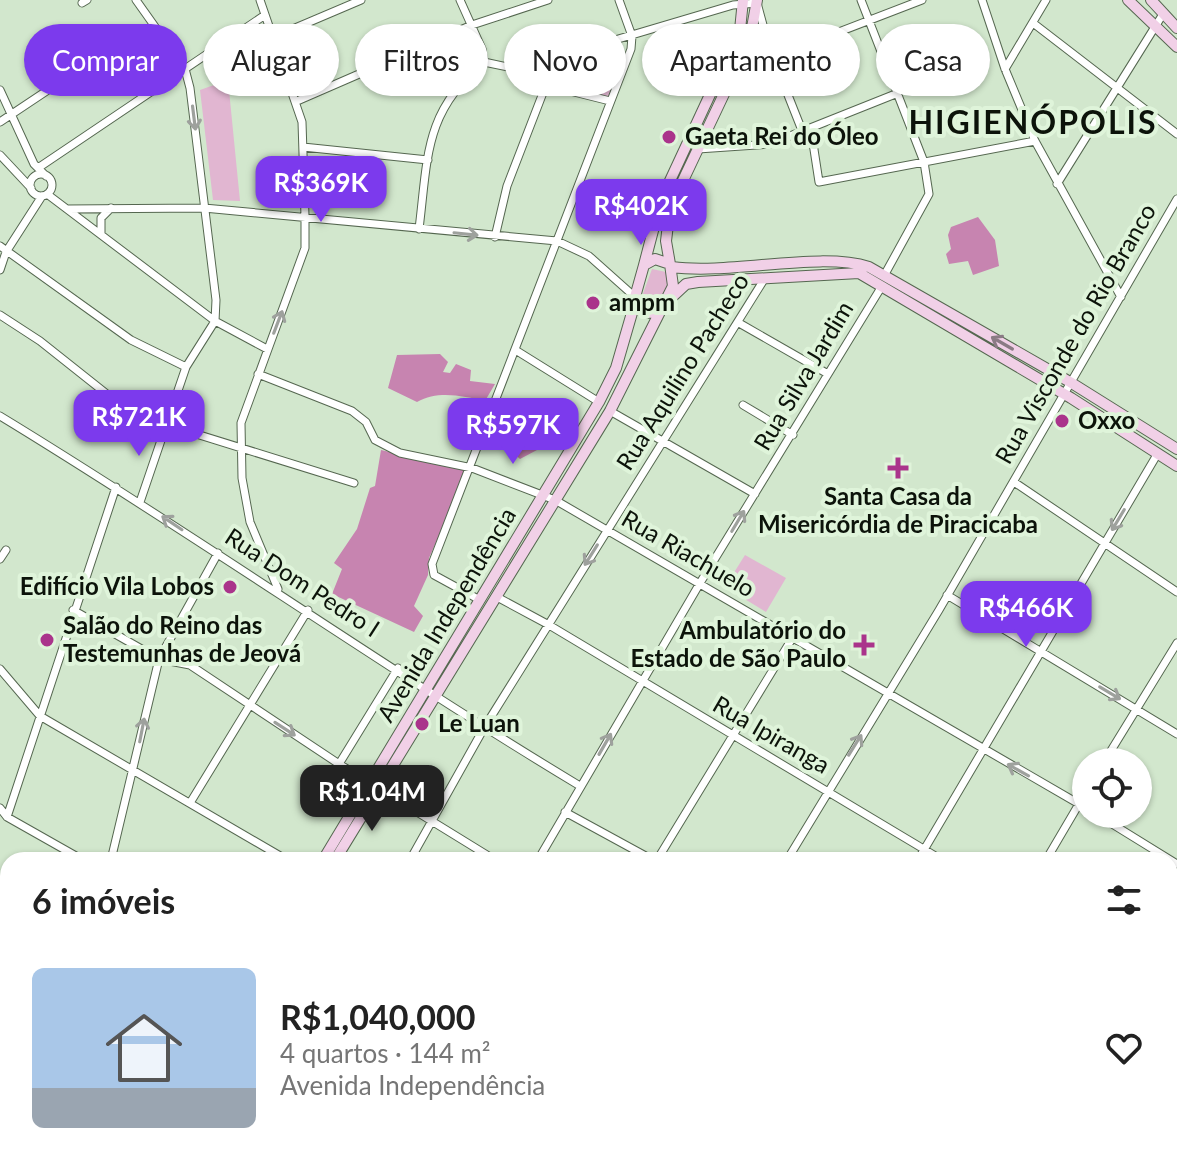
<!DOCTYPE html>
<html lang="pt">
<meta charset="utf-8">
<style>
body{margin:0;font-family:Lato,sans-serif;background:#f2f2f2;color:#222;height:100vh;display:flex;flex-direction:column;font-size:30px;white-space:nowrap}
*{box-sizing:border-box;margin:0}
p{font-size:26px;color:#767676}
.icon{flex:none;width:44px;height:44px;fill:none;stroke:currentColor;stroke-width:2;stroke-linecap:round;stroke-linejoin:round}
.map{position:relative;flex:1;overflow:hidden}
.panel{position:absolute;left:0px;top:852px;width:1178px;height:314px;display:flex;flex-direction:column;background:#fff;border-radius:24px 24px 0 0;box-shadow:0 2px 6px #0004}
.panel>*{flex:none}
.guide{position:absolute;left:24px;top:24px;width:1130px;height:72px;display:flex;gap:16px}
.fabs{position:absolute;left:1072px;top:748px;display:grid;gap:16px}
.fabs a{display:grid;place-items:center;width:80px;height:80px;border-radius:50%;background:#fff;box-shadow:0 2px 6px #0004;font-size:40px}
.price{position:absolute;translate:-50% -68px;padding:0 18px;border-radius:16px;background:#7c3aed;color:#fff;font-size:26px;line-height:52px;filter:drop-shadow(0 2px 4px #0008)}
.price::after{content:'';position:absolute;left:50%;top:48px;width:24px;height:18px;margin-left:-12px;background:inherit;clip-path:polygon(0 0,100% 0,50% 100%)}
.price.current{background:#222;color:#fff}
ul{padding:0;list-style:none}
li{display:flex;align-items:center;gap:24px;height:200px;padding:0 32px}
li+li{border-top:2px solid #e0e0e0}
li span{display:grid;place-items:center;flex:none;width:224px;height:160px;border-radius:12px;color:#555}
li>.icon{margin-inline-start:auto}
span .icon{width:96px;height:96px;fill:#fffc;stroke-width:1}
li b{font-size:34px}
h2{display:flex;justify-content:space-between;align-items:center;height:96px;padding:0 32px;font-size:34px}
.tag{padding:0 28px;border-radius:36px;background:#fff;box-shadow:0 2px 6px #0004;font-size:28px;line-height:72px}
.tag.current{background:#7c3aed;color:#fff}
.map>svg:first-child{display:block}
</style>
<div class="map">
<svg width="1177" height="1165" viewBox="0 0 1177 1165">
<rect width="100%" height="100%" fill="#d2e7cd"/>
<path fill="#e1b6d1" d="M618 42 626 55 609 97 556 82 551 75 562 59Z
M228 80 240 201 213 200 200 90Z
M652 269 666 272 668 282 660 305 653 307 641 299Z
M745 555 786 578 766 612 725 587Z
M0 1025 8 1029V1158H124L120 1165H0Z
M157 1158H307L308 1165H153Z
M876 1158H962L974 1165H872Z"/>
<path fill="#c784b0" d="M978 217 995 240 999 266 973 275 968 261 949 264 946 254 951 249 948 235 951 227Z
M440 354 448 362 443 372 450 373 456 364 471 370 470 381 495 384 485 401C463 396 438 390 417 402L388 388 397 355Z
M545 404 554 412 537 450 520 459 492 433 497 425 505 429 506 421 512 425 523 405 539 412Z
M381 450 468 470 429 558 428 575 414 606 423 616 414 632 332 594 342 569 334 563 357 529 370 488 375 486Z"/>
<g fill="none" stroke-linecap="round" stroke-linejoin="round">
<g stroke="#556750" stroke-width="9">
<path id="street" d="M136 0 185 69 190 88 216 300 215 321 186 367 140 502
M260 0 302 122 305 216V248L241 423 242 478 250 522 278 589
M460 0 482 49 484 62
M861 0 924 162 929 194 885 274
M982 0 1005 69 1035 141 1121 297
M82 3 87 0
M1033 23 1177 134
M274 37 361 0
M484 62 517 69 733 5 757 3 769 47 803 133
M1005 69 1046 0
M735 72 922 0
M546 85 610 101
M0 90 34 164 46 176
M297 101 472 25 548 0
M0 122 90 62
M811 130 819 182 1035 141
M303 147 428 160
M698 149 770 144 898 93
M0 155 31 188
M38 168 265 15
M30 185a11 11 0 1 1 22 0a11 11 0 1 1-22 0Z
M1057 184 1163 14
M47 194 215 321 267 349
M67 209 204 208 557 241 589 256 635 297
M419 229C428 157 424 111 484 62
M101 233V218L111 208
M495 237 507 186 546 85 542 63
M0 246 131 340 186 367
M0 270 6 252 42 196
M0 315 40 341 108 395 148 419 354 483
M739 323 828 374
M517 351 599 402
M258 374 352 411 366 422 375 440 400 453 472 468 555 500 1086 808
M743 405 793 435
M610 411 755 494
M0 416C196 535 384 668 580 786
M1014 482 1177 592
M0 559 6 550
M947 595 1177 734
M497 597 549 625 942 860
M478 599 434 575 432 564 631 49 632 36 619 0
M73 610 159 659 190 665 339 764 495 860
M0 669 40 716 287 860
M1104 762 1177 643
M339 764 398 668
M190 803 308 610
M0 808 7 817 83 860
M565 812 653 860
M1096 814 1177 864
M7 817 116 487
M111 860 159 659 218 553
M410 860 484 728 765 278
M538 860 700 583 882 286
M657 860 793 637
M787 860 939 610 1177 199
M918 860 1158 453
M1046 860 1086 792
M1170 994 1177 998
M1170 1096 1177 1084
M1170 1146 1177 1150
M790 1158 801 1165
M969 1158 981 1165
M424 1165 428 1158
M477 1165 481 1158
M605 1165 609 1158
M737 1165 742 1158
M863 1165 867 1158
M989 1165 993 1158
M1128 1165 1132 1158"/>
</g>
<g stroke="#556750" stroke-width="12">
<path id="secondary" d="M1128 0 1177 47
M1151 0 1177 28
M670 264 666 241 670 208 750 39 757 0
M644 265 661 200 740 30 743 0
M672 267C731 275 819 251 869 267L1070 382 1177 449
M672 297 686 284 698 282 859 273 1071 398 1177 466
M323 860 599 402 616 368 636 299
M335 860 610 411 673 286 670 264 655 259 644 265 635 297 646 313 659 312
M0 921 8 927
M0 945 8 953
M344 1158 355 1165
M580 1158 592 1165
M133 1165 138 1158
M146 1165 150 1158"/>
</g>
<use href="#street" stroke="#fff" stroke-width="7"/>
<use href="#secondary" stroke="#f1d0e7" stroke-width="10"/>
</g>
<defs><path id="oneway-shaft" d="M-6 0H5M1.5-3L5.5 0L1.5 3" fill="none" stroke-width="1.6" stroke-linecap="round" stroke-linejoin="round" transform="scale(2)"/></defs>
<g stroke="#9ea19d">
<use href="#oneway-shaft" transform="translate(194 118) rotate(83)"/>
<use href="#oneway-shaft" transform="translate(466 234) rotate(6)"/>
<use href="#oneway-shaft" transform="translate(278 322) rotate(-69)"/>
<use href="#oneway-shaft" transform="translate(1118 520) rotate(121)"/>
<use href="#oneway-shaft" transform="translate(738 521) rotate(-59)"/>
<use href="#oneway-shaft" transform="translate(172 523) rotate(-146)"/>
<use href="#oneway-shaft" transform="translate(591 555) rotate(122)"/>
<use href="#oneway-shaft" transform="translate(1110 693) rotate(31)"/>
<use href="#oneway-shaft" transform="translate(285 729) rotate(33)"/>
<use href="#oneway-shaft" transform="translate(142 730) rotate(-79)"/>
<use href="#oneway-shaft" transform="translate(605 744) rotate(-60)"/>
<use href="#oneway-shaft" transform="translate(855 745) rotate(-58)"/>
<use href="#oneway-shaft" transform="translate(1018 770) rotate(-151)"/>
</g>
<use stroke="#8a7b84" href="#oneway-shaft" transform="translate(1002 343) rotate(-150)"/>
<g fill="#aa348b" stroke="#dff4da" stroke-width="3">
<circle cx="669" cy="137" r="8"/>
<circle cx="593" cy="303" r="8"/>
<circle cx="1062" cy="421" r="8"/>
<path d="M894 456h8v8h8v8h-8v8h-8v-8h-8v-8h8z"/>
<circle cx="230" cy="587" r="8"/>
<circle cx="47" cy="640" r="8"/>
<path d="M860 633h8v8h8v8h-8v8h-8v-8h-8v-8h8z"/>
<circle cx="422" cy="724" r="8"/>
</g>
<g text-anchor="middle" stroke-width="8" stroke-linejoin="round" paint-order="stroke">
<g font-size="24" font-weight="bold" fill="#0c130a" stroke="#dff4da" text-anchor="start">
<text x="685" y="145">Gaeta Rei do Óleo</text>
<text x="609" y="311">ampm</text>
<text x="1078" y="429">Oxxo</text>
<text x="898" y="505" text-anchor="middle">Santa Casa da<tspan x="898" dy="28">Misericórdia de Piracicaba</tspan></text>
<text x="214" y="595" text-anchor="end">Edifício Vila Lobos</text>
<text x="63" y="634">Salão do Reino das<tspan x="63" dy="28">Testemunhas de Jeová</tspan></text>
<text x="846" y="639" text-anchor="end">Ambulatório do<tspan x="846" dy="28">Estado de São Paulo</tspan></text>
<text x="438" y="732">Le Luan</text>
</g>
<g font-size="24" fill="#0c130a" stroke="#dff4da">
<text transform="translate(1076 334) rotate(-60)" y="8">Rua Visconde do Rio Branco</text>
<text transform="translate(683 372) rotate(-58)" y="8">Rua Aquilino Pacheco</text>
<text transform="translate(804 376) rotate(-59)" y="8">Rua Silva Jardim</text>
<text transform="translate(688 554) rotate(30)" y="8">Rua Riachuelo</text>
<text transform="translate(302 583) rotate(33)" y="8">Rua Dom Pedro I</text>
<text transform="translate(447 615) rotate(-59)" y="8">Avenida Independência</text>
<text transform="translate(771 735) rotate(30)" y="8">Rua Ipiranga</text>
</g>
<g font-size="32" font-weight="bold" letter-spacing="2" fill="#0c130a" stroke="#dff4da">
<text x="1033" y="134">HIGIENÓPOLIS</text>
</g>
</g>
</svg>
<div class="fabs">
<a><svg class="icon" aria-label="locate" viewBox="0 0 24 24"><circle cx="12" cy="12" r="6"/><path d="M12 2v4M12 18v4M2 12h4M18 12h4"/></svg></a>
</div>
<b class="price" style="left:321px;top:224px">R$369K</b>
<b class="price" style="left:641px;top:247px">R$402K</b>
<b class="price" style="left:139px;top:458px">R$721K</b>
<b class="price" style="left:513px;top:466px">R$597K</b>
<b class="price" style="left:1026px;top:649px">R$466K</b>
<b class="price current" style="left:372px;top:833px">R$1.04M</b>
<div class="guide">
<a class="tag current">Comprar</a>
<a class="tag">Alugar</a>
<a class="tag">Filtros</a>
<a class="tag">Novo</a>
<a class="tag">Apartamento</a>
<a class="tag">Casa</a>
</div>
<section class="panel">
<h2>6 imóveis<svg class="icon" aria-label="filters" viewBox="0 0 24 24"><path d="M4 7h16M4 17h16"/><circle cx="9" cy="7" r="2"/><circle cx="15" cy="17" r="2"/></svg></h2>
<ul>
<li><span style="background:linear-gradient(#a9c7e8 75%,#9aa5b1 0)"><svg class="icon" aria-label="home" viewBox="0 0 24 24"><path d="M3 11l9-7 9 7M6 9v11h12V9"/></svg></span><div><b>R$1,040,000</b><p>4 quartos · 144 m²</p><p>Avenida Independência</p></div><svg class="icon" aria-label="heart" viewBox="0 0 24 24"><path d="M12 20l-8-8c-3-5 5-10 8-4 3-6 11-1 8 4z"/></svg></li>
</ul>
</section>
</div>
